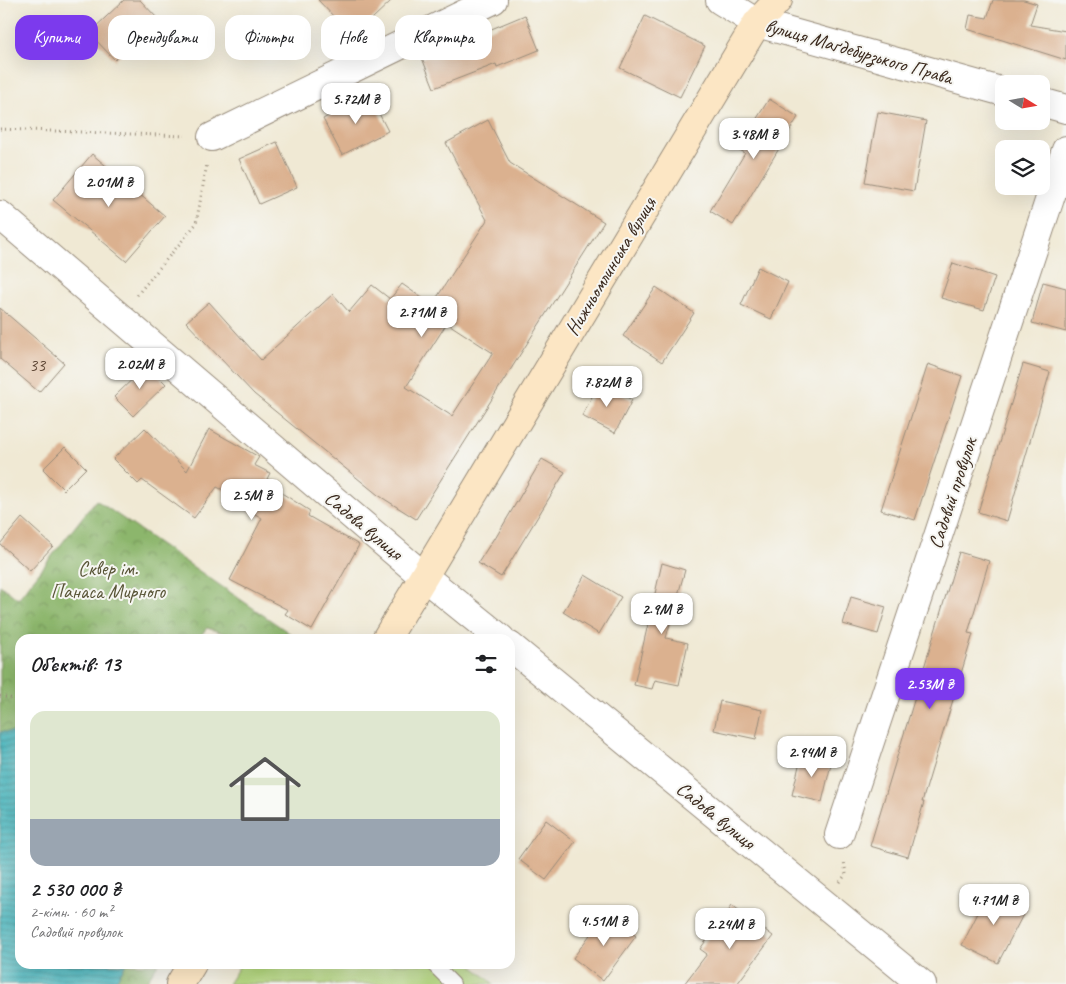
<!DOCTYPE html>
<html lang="uk">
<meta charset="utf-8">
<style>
body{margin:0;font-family:Caveat,sans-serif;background:#f2f2f2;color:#202124;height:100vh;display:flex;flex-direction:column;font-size:19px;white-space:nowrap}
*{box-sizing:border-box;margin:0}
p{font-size:16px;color:#757577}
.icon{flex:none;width:28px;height:28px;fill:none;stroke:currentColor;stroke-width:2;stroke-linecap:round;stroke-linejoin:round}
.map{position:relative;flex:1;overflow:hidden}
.side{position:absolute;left:15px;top:634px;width:500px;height:335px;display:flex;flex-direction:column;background:#fff;border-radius:15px;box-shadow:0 5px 20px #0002}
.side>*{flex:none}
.hud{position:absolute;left:15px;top:15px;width:500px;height:45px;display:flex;gap:10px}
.needle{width:32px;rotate:101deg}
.buttons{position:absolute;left:995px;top:75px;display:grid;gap:10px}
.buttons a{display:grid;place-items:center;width:55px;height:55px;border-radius:10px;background:#fff;box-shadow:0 5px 20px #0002;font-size:25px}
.price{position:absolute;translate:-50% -42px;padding:0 11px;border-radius:10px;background:#fff;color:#222;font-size:16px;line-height:32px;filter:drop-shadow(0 1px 2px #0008)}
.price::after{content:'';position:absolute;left:50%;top:30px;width:15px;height:11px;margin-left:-8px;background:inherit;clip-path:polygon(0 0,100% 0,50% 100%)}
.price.selected{background:#7c3aed;color:#fff}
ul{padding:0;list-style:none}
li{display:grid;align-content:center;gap:10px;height:265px;padding:0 15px}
li span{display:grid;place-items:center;height:155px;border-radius:15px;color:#555}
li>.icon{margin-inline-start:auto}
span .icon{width:90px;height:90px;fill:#fffc;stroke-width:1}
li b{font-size:21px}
h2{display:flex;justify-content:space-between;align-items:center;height:60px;padding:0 15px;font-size:21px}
.chip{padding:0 18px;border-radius:15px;background:#fff;box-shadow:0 5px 20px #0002;font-size:18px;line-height:45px}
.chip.selected{background:#7c3aed;color:#fff}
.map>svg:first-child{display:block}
</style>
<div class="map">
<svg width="1066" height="984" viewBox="0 0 1066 984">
<defs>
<pattern id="forest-crowns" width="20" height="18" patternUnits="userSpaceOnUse" patternTransform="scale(1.25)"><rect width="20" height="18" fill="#8cb66c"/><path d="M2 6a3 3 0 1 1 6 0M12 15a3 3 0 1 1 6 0" fill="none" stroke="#749458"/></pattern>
<pattern id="water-rules" width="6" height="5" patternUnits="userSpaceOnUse" patternTransform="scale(1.25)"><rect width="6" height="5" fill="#45b5bd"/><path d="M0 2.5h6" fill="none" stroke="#3b9399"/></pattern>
</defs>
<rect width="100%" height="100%" fill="#f6f6f2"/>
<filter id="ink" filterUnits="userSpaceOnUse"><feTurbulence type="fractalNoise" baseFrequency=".02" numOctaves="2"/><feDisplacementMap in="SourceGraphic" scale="10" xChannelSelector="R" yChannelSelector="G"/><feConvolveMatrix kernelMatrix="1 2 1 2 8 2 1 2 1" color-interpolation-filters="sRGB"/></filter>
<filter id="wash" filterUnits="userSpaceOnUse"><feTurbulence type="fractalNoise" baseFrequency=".0096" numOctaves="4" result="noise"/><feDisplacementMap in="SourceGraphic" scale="20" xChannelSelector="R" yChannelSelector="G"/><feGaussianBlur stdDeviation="1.12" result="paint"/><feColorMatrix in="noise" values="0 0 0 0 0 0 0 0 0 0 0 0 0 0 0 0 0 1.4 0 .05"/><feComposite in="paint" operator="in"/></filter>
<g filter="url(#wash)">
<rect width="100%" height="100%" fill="#f0e9d4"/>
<path fill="#b1d47c" stroke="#767f4d" d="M241 964H470L494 984H228Z"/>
<path fill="url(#forest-crowns)" stroke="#647045" d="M96 500 298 639H228L226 634 207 628 198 639H20V732H0V585L18 599Z
M126 964H158L145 984H114Z"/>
<path fill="url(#water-rules)" stroke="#40706e" d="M0 732H20V964H126L114 984H0Z"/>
<g id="blocks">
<path fill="#dbb18f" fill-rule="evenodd" d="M124 0H140L158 19 115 60 89 33Z
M318 0H392L353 37Z
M993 0H1024L1037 4 1030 25 1066 31V60L967 29 970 15 987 18Z
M525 15 539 50 497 67 496 64 434 88 422 58Z
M645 16 705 46 680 97 620 68Z
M369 94 388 131 342 155 323 119Z
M769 99 798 117 733 225 710 211 745 153 738 149Z
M878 112 926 121 914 191 865 182Z
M488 120 510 163 604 222 416 519 378 495 254 394 186 322 209 302 261 360 333 294 349 312 372 285 390 299 402 284 432 305 487 220 446 143ZM447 323 493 353 452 416 406 387Z
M277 142 297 187 259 204 239 159Z
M92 154 165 216 126 261 53 200Z
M953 263 995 277 984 310 941 298Z
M758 267 788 282 771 319 741 305Z
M1043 282 1066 288V332L1032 323Z
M656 287 694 313 662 362 623 336Z
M0 308 64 363 39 392 0 359Z
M928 364 962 376 915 520 881 510Z
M1023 364 1050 372 1007 521 978 512Z
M147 365 166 384 133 416 114 397Z
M599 383 632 400 615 433 582 416Z
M145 428 187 471 209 429 259 457 254 465 270 473 267 479 282 487 280 492 310 511 308 516 359 545 312 630 285 614 288 610 230 580 262 518 250 511 253 505 217 487 194 518 142 480 138 484 113 459Z
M65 447 86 468 64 490 43 469Z
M542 459 565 472 501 577 478 563 494 538 495 539Z
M22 518 53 546 30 571 0 544Z
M959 552 989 561 968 633 973 634 922 802H924L908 857 870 846Z
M662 563 685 570 666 638 688 643 679 685 655 680 652 689 634 685Z
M585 575 621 597 599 634 563 612Z
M851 597 886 607 878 634 843 624Z
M720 701 762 710 756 739 714 730Z
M802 753 832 760 822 802 792 795Z
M546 820 575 842 546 880 518 859Z
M990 889 1027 907 998 963 962 945Z
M732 905 773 936 737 984H684L707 954 700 949Z
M606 913 636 936 603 981 573 958Z"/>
</g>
</g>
<g filter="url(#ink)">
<use href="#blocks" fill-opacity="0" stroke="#968a79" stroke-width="1"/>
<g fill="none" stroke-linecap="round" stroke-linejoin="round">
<g stroke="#968a79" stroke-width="16">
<path id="lane" d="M433 964 453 984"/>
</g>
<g stroke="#968a79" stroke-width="30">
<path id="street" d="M720 0 757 23 1004 92
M1041 102 1066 109
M212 137 493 0
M0 215 423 576 501 639
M510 646 922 984
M839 835 1066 150"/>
</g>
<g stroke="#968a79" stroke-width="30">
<path id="secondary" d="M386 639 757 23 778 0
M180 984 192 964"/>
</g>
<path stroke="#968a79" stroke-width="3" stroke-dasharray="1 4" stroke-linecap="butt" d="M0 129 185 136
M137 295 196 224 207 164
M0 696 20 700
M840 882 846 874 844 861"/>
<use href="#lane" stroke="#fff" stroke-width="14"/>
<use href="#street" stroke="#fff" stroke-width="28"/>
<use href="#secondary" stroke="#fce6c4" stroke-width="28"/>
</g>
</g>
<g text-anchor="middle" stroke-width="4" stroke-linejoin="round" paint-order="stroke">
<g font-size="18" fill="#634c3a">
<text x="37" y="371">33</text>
</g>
<g font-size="20" fill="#3b2a1e" stroke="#f6f6f2">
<text transform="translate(859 51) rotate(16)" y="7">вулиця Маґдебурзького Права</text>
<text transform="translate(610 266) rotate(-59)" y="7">Нижньомлинська вулиця</text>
<text transform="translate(952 493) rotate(-72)" y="7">Садовий провулок</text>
<text transform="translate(364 525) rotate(40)" y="7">Садова вулиця</text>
<text transform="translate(716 815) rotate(39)" y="7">Садова вулиця</text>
</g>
<g font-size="20" fill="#585436" stroke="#f6f6f2">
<text x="108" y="575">Сквер ім.<tspan x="108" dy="23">Панаса Мирного</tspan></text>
</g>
</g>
</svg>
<div class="buttons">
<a><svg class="needle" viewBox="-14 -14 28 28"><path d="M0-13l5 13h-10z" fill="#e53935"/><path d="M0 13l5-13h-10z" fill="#757577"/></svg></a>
<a><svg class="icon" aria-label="layers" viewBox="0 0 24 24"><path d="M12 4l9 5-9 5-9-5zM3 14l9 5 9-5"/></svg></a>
</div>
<b class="price" style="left:356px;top:125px">5.72M ₴</b>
<b class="price" style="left:754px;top:160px">3.48M ₴</b>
<b class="price" style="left:109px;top:208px">2.01M ₴</b>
<b class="price" style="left:422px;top:338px">2.71M ₴</b>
<b class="price" style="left:140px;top:390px">2.02M ₴</b>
<b class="price" style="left:607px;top:408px">7.82M ₴</b>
<b class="price" style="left:252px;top:521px">2.5M ₴</b>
<b class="price" style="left:662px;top:635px">2.9M ₴</b>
<b class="price selected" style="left:930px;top:710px">2.53M ₴</b>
<b class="price" style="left:812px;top:778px">2.94M ₴</b>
<b class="price" style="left:994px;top:926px">4.71M ₴</b>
<b class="price" style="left:604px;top:947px">4.51M ₴</b>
<b class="price" style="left:730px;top:950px">2.24M ₴</b>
<div class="hud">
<a class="chip selected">Купити</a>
<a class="chip">Орендувати</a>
<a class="chip">Фільтри</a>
<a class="chip">Нове</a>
<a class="chip">Квартира</a>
</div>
<section class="side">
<h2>Об’єктів: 13<svg class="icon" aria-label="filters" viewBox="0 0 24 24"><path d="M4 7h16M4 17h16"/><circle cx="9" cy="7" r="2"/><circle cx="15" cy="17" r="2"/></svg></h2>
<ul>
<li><span style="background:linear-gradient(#dfe7d0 70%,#9aa5b1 0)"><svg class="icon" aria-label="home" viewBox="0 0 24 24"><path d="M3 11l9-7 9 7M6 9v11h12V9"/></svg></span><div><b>2 530 000 ₴</b><p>2-кімн. · 60 m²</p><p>Садовий провулок</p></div></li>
</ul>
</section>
</div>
